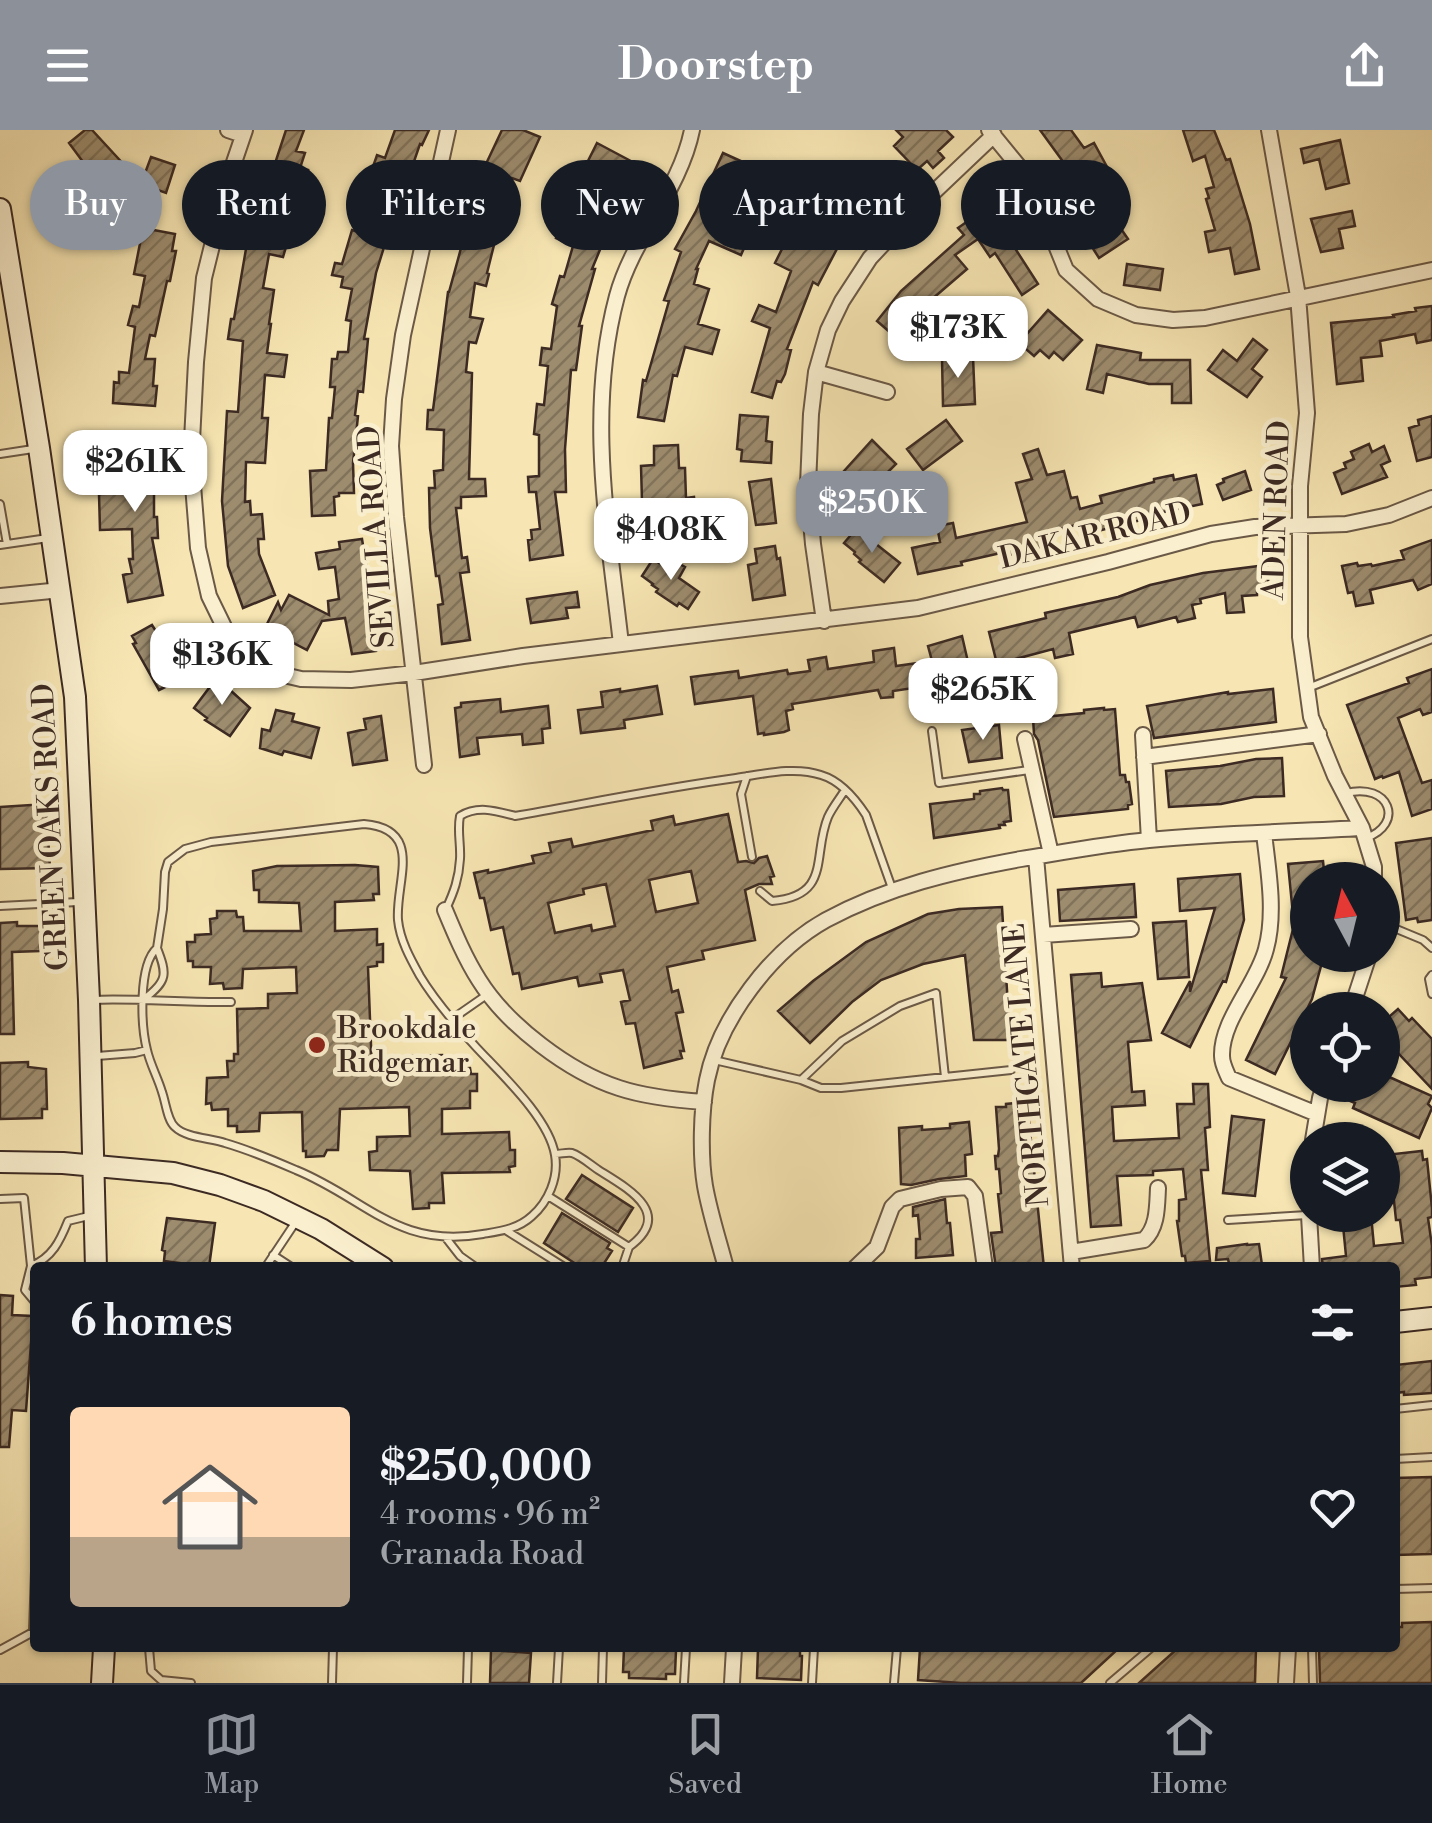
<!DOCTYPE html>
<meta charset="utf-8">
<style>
body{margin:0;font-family:"Libre Bodoni",serif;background:#20242c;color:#f1f3f6;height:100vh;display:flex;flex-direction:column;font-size:38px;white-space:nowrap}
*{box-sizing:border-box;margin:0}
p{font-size:32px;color:#9ea1a6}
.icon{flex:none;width:55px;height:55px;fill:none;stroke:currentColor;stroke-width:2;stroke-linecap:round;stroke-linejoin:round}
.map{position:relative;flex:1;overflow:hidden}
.drawer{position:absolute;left:30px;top:1132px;width:1370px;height:390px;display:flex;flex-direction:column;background:#171b24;border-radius:10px;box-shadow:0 2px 8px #0004}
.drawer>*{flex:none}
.top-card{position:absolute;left:30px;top:30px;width:1372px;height:90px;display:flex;gap:20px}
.needle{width:65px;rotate:353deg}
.buttons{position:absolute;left:1290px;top:732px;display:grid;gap:20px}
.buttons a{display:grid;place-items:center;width:110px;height:110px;border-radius:50%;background:#171b24;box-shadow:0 2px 8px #0004;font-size:50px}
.price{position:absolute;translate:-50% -85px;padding:0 22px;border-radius:20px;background:#fff;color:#222;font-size:32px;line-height:65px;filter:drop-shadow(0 2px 5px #0008)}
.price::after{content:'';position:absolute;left:50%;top:60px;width:30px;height:22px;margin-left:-15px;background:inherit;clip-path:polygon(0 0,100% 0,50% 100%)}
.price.on{background:#8c9099;color:#fff}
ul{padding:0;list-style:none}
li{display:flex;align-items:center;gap:30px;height:250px;padding:0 40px}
li span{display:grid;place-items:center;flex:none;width:280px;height:200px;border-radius:10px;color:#555}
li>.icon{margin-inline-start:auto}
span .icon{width:120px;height:120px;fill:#fffc;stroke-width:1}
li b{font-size:42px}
h2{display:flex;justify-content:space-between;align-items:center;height:120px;padding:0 40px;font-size:42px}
.pill{padding:0 35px;border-radius:45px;background:#171b24;box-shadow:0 2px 8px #0004;font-size:35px;line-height:90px}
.pill.on{background:#8c9099;color:#fff}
header{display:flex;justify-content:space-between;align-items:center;height:130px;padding:0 40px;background:#8c9099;color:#fff;font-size:45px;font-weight:600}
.dock{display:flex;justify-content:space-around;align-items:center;height:140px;border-top:2px solid #363941;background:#171b24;font-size:28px;color:#9ea1a6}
.dock a{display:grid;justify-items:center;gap:5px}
.dock .on{color:#8c9099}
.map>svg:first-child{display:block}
</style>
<header><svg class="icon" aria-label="menu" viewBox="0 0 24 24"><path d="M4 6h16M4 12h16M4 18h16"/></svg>Doorstep<svg class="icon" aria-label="share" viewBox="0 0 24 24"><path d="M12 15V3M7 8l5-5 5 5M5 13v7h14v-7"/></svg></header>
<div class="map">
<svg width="1432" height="1553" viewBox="0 0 1432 1553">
<defs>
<pattern id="building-hatch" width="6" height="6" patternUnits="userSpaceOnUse" patternTransform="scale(2.5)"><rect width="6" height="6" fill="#9d8c6e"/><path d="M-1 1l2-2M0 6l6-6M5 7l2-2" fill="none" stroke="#81735a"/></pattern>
</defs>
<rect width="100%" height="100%" fill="#f7e6b3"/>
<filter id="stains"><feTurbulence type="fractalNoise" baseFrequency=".002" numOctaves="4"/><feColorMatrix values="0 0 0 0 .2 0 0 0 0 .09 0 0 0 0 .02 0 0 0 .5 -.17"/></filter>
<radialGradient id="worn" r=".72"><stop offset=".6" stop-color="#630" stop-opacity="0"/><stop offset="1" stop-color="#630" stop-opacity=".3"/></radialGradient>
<path fill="url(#building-hatch)" stroke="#3c2a23" stroke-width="2.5" fill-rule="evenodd" d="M85 0H92L128 39 103 59 69 13Z
M286 0H304L296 21 305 23 300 38 308 40 297 71 293 70 285 99 291 100 283 127 269 124 263 158 274 160 269 194H271L267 223 287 225 284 247 265 245 262 288H268L265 333 246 332 245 372 250 371 251 385 262 384 264 409H258L259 424 275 465 243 478 228 436 222 371 227 281 238 282 243 211 228 209 231 189H234L247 113 258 73H262Z
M395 0H429L422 15 420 14 400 72 394 70 385 99 389 101 376 143 364 209H368L363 262 358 261 355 285 358 286 353 333 354 363H339V366L334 367 335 385 312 386 310 341 326 340 329 288H332L335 257H330L332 229H337L338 222H348L351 191 346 190 352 159 341 157 343 147 332 145 335 133 342 134 352 100 361 103 374 63 365 60 377 25 385 28Z
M502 0H523L540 7 520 51 512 48 503 70 509 73 503 86 510 89 502 106 497 103 487 143 489 144 486 156 475 153 470 187 483 189 476 213 469 212 466 242 472 243 469 349H485L486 366 461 367V378H456L462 428 467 427 469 442 460 443 470 510 442 514 438 475 443 474 439 446H436L430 398 429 358H435L434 341 443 340 444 300 427 299 428 280H433L448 162H449L466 100 493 39 485 36Z
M896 0H946L953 7 938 21 944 28 933 38 927 31 917 40 894 16 903 7Z
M1040 0H1071L1084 18 1094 13 1112 46 1096 57 1087 44 1073 53 1061 35 1064 33Z
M1183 0H1214L1226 30 1230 29 1250 94 1259 139 1235 144 1230 118 1209 122 1205 102 1215 100 1206 69 1209 68 1206 59 1214 57 1205 26 1193 31Z
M1340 10 1349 53 1326 59 1319 29 1304 33 1301 19Z
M597 13 642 37 634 53 626 49 611 79 616 81 592 139H595L579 196H582L576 240H571L565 319 566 362H555L563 425 530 430 528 410 532 409 531 400 540 399 536 362H529L528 347 539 346V305L534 304 537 274 544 275 548 236 540 235 542 218 551 219 557 176 552 174 560 146 564 147 573 116 556 108 562 91 584 100 603 48 584 39Z
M723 23 745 33 734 58 743 62 730 90 752 100 741 125 709 111 696 139H698L694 154 709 159 698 194 719 200 712 224 685 217 677 246 673 245 664 291 638 287 643 250 646 251 669 171 664 170 681 122 675 119 696 81Z
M151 27 175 35 166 63 141 54Z
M859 41 889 68 862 98 832 70Z
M999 55 1011 72 1002 77 1021 105 1011 112 1038 154 1022 165 995 123 990 127 978 109 955 125 967 139 924 176 928 179 900 211 877 191 901 161 964 105 958 98 988 77 981 67Z
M1108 69 1122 72 1119 96 1128 109 1099 128 1085 106 1094 100 1084 86Z
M1352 81 1355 96 1339 99 1343 118 1321 122 1311 89Z
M806 96 840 113 818 155 813 152 787 219 791 220 785 244 781 252 777 251 772 268 752 262 770 198 752 191 759 175 776 182 791 141 775 133 785 113 795 118Z
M143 98 175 104 172 121H176L170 151H167L155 206 150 205 145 229H155L153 256H157L155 276 113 273 114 252 119 253V242L129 243 135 197 128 195 133 176 139 177 145 146 134 144Z
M1127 134 1163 139 1160 160 1124 155Z
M1432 176V210L1417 213 1415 204 1380 211 1382 226 1361 228 1363 251 1337 254 1331 193 1394 187 1393 185 1416 181 1415 178Z
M1048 180 1082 210 1063 230 1054 222 1049 228 1040 220 1034 226 1019 213Z
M1253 209 1267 220 1252 239 1262 247 1247 267 1208 240 1223 220 1237 231Z
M1097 215 1141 223 1140 230H1190L1191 273H1172V254H1149L1107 244 1103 263 1087 259Z
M973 227 975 274 943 276 942 228Z
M740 285 768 287 766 311 772 312 771 333 741 331 742 320 737 319Z
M1432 286V327L1417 331 1409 298 1419 295 1418 290Z
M946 290 962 311 923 340 907 319Z
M102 304H134V315H138V321H154V387H157L158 408H152L163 465 128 472 123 445 132 443 129 429H133L132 399 100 400 99 364 131 363 130 339H117V318H102Z
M872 310 896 334 876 354 867 345 849 363 836 350Z
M1369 314 1372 322 1384 316 1390 331 1381 335 1387 347 1342 364 1334 343 1346 338 1344 333 1354 329 1351 322Z
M678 315 679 338H685L686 368 694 367 696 385 656 390 658 406 637 408 633 373 642 372 641 336 654 335V316Z
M1038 319 1047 345 1064 341 1071 368 1077 367 1080 379 1102 373 1100 366 1154 352V349L1173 345 1174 350 1196 345 1202 374 1145 386V389L1094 402 1092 391 1048 402 1051 415 1006 426 1005 422 961 432 962 435 918 444 912 418 940 412 937 396 953 393 956 408 1027 392 1016 353 1032 349 1023 324Z
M1245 341 1251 360 1223 370 1217 355 1224 352 1223 349Z
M771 349 776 393 756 395 749 352Z
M862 403 900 433 884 452 859 432 861 430 854 424 855 422 844 413 851 405Z
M362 409 369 452H366L369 474H372L375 494H372L376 521 352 524 345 488 322 491 307 520 265 498 278 472 281 480 289 465 329 485 328 471 339 469 335 437 319 439 316 423 340 419 339 412Z
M1432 410V454L1418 460 1413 450 1370 460 1373 473 1356 476 1353 462 1348 463 1342 436 1357 433 1358 436 1371 434 1372 436 1404 429 1401 421Z
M775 416 777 429 780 428 785 465 753 470 748 435 757 433 755 419Z
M653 429 659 433 662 429 666 432H676L685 437 679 448 699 462 688 479 679 473 677 476 656 462 658 459 652 455 653 454 642 446Z
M1267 435 1269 460 1257 461V465L1242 466 1244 482 1227 483 1225 463 1200 469 1201 473 1192 475 1195 488 1178 492 1176 487 1138 497 1135 487 1069 503 1073 524 1055 528 1053 519 997 534 989 502 1046 488 1045 483 1118 467 1150 455 1203 443Z
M577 462 579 477 566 478 568 488 531 493 527 469Z
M152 495 159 506 175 497 184 512 179 515 191 539 184 544 186 547 159 560 133 514 136 513 132 506Z
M962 506 968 532 918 544 920 557 893 561V567L881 568 878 560 792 574 793 579 786 581 789 600 784 602 764 605V603L758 604 753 566 695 574 691 547 738 541 739 548 787 540 788 544 810 541 808 530 826 527 828 539 874 532 873 521 894 518 896 536 932 531 928 516Z
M1432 539V582L1423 585 1420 579 1398 588 1422 653 1432 650V679L1412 686 1399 642 1383 648 1382 646 1375 649 1347 575 1409 553 1407 548Z
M215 550 229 559 250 578 230 606 205 590 207 588 194 578Z
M657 556 662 584 624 590 625 598 581 603 578 580 603 577 601 562 620 559V562Z
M1273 559 1276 592 1154 608 1147 576 1228 562V564Z
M500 569 501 582 548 576 550 598 542 599 543 613 523 615 522 604 477 608 479 624 460 627 455 578 461 577V573Z
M1104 578V580L1115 579 1120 645H1125L1126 652H1129L1132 674 1128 675V679L1054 687 1038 610 1034 604 1033 588 1084 583V580Z
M276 580 294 584 292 591 319 598 311 628 284 621 282 625 260 618 262 599 270 601Z
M381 586 387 630 353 635 348 603 366 599 364 589Z
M999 595 1002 628 969 632 962 600Z
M1282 628 1284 666 1254 667 1221 674 1169 677 1166 641 1220 636 1256 629Z
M1002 658 1003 660H1008L1011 691 1004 692 1005 695H999L1000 698 934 708 930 674 974 669V664H980V661Z
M46 674 50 738 0 739V677Z
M728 684 738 732 746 731 754 733 759 728 767 726 774 746 770 747 772 754H759L745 760 755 810 702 821 704 829 667 837 672 862 678 860 683 882 676 883 684 921H680L682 928 644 938 635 893 626 894 621 872 630 870 623 840 600 844 602 852 579 856 577 847 522 859 519 843 513 844 503 797 491 800 484 768H480L474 743 488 740V743L534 733 532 726 551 722 549 713 571 709 573 717 653 700 651 691 673 686 675 695ZM691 741 698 773 656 782 649 750ZM606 754 615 796 592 801 591 795 555 803 548 773 584 764 583 759Z
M1432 708V790L1418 792 1417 788 1406 790 1396 713Z
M1323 731 1325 750H1308V825H1324L1312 869 1275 944 1246 930 1286 848 1281 847 1294 795 1288 734Z
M355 735 378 737 379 764H373L374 770 335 772V801L377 799V815L383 814V832H377V836L368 837 372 941 410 942 409 926 442 925V939L470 938 471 944H477V961H470V978L442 979V1004L509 1002 510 1020H515V1036L509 1037 510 1042 442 1043 444 1073H429V1078L413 1079 410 1041 370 1040 369 1022 377 1021V1007L410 1006 409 977 340 979 338 1020H327L324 1026 306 1027V1021H303L302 982 260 983 259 1001 237 1002V996H228V979L212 980 211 973 206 974 207 948 228 947 227 931H234V924H238L237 879 268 878V864L297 863 296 837 243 839 242 858 224 859 223 853 210 854 211 837H193V831H188L187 812H195V805L211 804 210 789 217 788V781H236L237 787H243L244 801H301L299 773 259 772V760H254L253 741 277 736Z
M1240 744 1244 790 1226 852 1223 851 1190 917 1162 903 1190 851V862L1215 778 1180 781 1178 749Z
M1134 754 1136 787 1060 791 1058 760Z
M1002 777 1010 910H974L965 825 923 834 881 850 852 872 810 913 778 881 813 851 866 812 928 784 959 779Z
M1186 791 1189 847 1158 849 1153 793Z
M17 792V796H49L50 815H40V821L12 822 14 904H0V793Z
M1101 843 1102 857 1142 853 1151 910 1128 912 1132 962 1144 961 1145 975 1112 977 1114 1011 1179 1008 1177 974H1194L1193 954H1208L1210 997 1205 998 1208 1040H1201L1210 1131 1186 1133 1185 1126H1182L1177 1091H1179V1070L1186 1069 1183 1039 1153 1041V1045L1117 1046 1121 1095 1091 1097 1071 845Z
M1398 879 1409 891 1412 888 1432 909V959L1382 906V893Z
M28 932V937L46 939 47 979H42V988L0 989V933Z
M1387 946 1432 966 1428 974 1432 978 1419 1008 1353 978 1355 973 1348 970 1354 955H1382V947L1386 949Z
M1027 972 1044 1138H996L991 1103 1002 1102 998 1064 1001 1063 999 1039H996L995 1026H998L999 1019 996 977H1006V974Z
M1232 986 1264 990 1255 1066 1223 1063Z
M969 992 972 1024 965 1025 966 1046 939 1049 911 1055 901 1054 899 998 922 996V1000L950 998V994Z
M1422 1021 1423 1030 1427 1029 1432 1078V1087L1428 1088 1432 1116V1147L1415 1149 1416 1155 1395 1157V1138H1323L1322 1129 1346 1126 1342 1085H1371L1374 1116 1403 1113 1400 1090H1396L1390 1033 1395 1032 1394 1024Z
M582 1045 633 1078 618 1102 566 1069Z
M945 1069 947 1093H950L953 1125 916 1128V1109H920L918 1085 913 1086V1077Z
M562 1083 610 1113 607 1118 612 1121 601 1138H582L544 1113Z
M167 1088 215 1093 209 1137 164 1131 165 1121 162 1120Z
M1247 1114V1115L1259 1114 1262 1135H1257V1138H1230L1228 1129 1216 1130 1217 1118Z
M0 1165 13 1166 12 1185 33 1186 26 1281 12 1280 9 1317H0Z
M1432 1231V1263L1404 1265V1262L1395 1263V1235Z
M1432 1347V1424L1395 1425V1348Z
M1432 1492V1553H1320L1319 1518H1395V1497H1402V1493Z
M624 1518H668V1520H676L675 1544H666V1549L629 1548V1542H623Z
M758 1518H800V1526H802L801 1550 757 1548Z
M920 1518H1119L1081 1553H961L918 1550Z
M1178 1518H1256L1255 1553H1139Z
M491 1520 531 1523 529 1553H490Z"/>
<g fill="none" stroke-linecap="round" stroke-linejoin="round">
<g stroke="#6b5947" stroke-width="10">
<path id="lane" d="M0 324 33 319
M0 374 7 414
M0 415 48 408
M1308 558 1432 509
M932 601 939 653 1029 640
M747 646 741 664 752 727
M1346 663C1390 652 1405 694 1366 708
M364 694C425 699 395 752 398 790 400 810 410 828 420 846 435 871 456 895 476 917 501 944 549 988 555 1025 559 1048 548 1072 532 1086 518 1099 501 1101 483 1104 397 1119 367 1069 296 1040 273 1030 249 1020 225 1013 211 1008 186 1008 175 997 167 990 166 973 162 962 158 948 150 934 147 920 141 896 138 835 157 818L163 779 165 742 168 732 185 719 211 712Z
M760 761 772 771C832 766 812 725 828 687 832 678 840 668 845 660
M0 776 78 772
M446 779C454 762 459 748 460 729 461 714 457 701 460 686 478 675 496 681 515 686 589 673 662 658 736 648 763 644 795 636 821 645 841 651 855 668 866 685L893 761
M1382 793 1423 810 1432 818
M1432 845 1429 849 1432 864
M144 869C168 851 167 844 157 818
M91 870C138 868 184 873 231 872
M452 889 488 864
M97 926 135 923 147 920
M714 930 801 950 821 958H841L1011 940
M801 950 842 911 900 876 936 863 945 947
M555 1024C561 1024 567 1022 572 1023 581 1026 592 1036 600 1041 629 1059 674 1084 629 1117
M548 1066 629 1117 622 1138
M0 1069 24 1068 31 1136 25 1160 35 1172
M1228 1090 1307 1085
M507 1101 566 1138
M446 1108 460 1126 477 1138
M273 1125 293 1138
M35 1138 31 1136C52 1128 60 1111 68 1091L93 1085
M265 1138 295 1093
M1395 1279 1432 1275
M1395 1329 1432 1327
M1395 1459 1432 1458
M149 1518 151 1541 161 1550 191 1553
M1312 1518 1313 1553
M0 1520 33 1502 35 1441
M332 1553 333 1518
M467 1553 468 1518
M557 1553 559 1518
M602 1553 603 1518
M684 1553 686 1518
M812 1553 814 1518
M894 1553 897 1518
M1110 1553 1151 1518"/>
</g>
<g stroke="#6b5947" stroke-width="18">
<path id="street" d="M228 0 243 5
M245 0 229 47 204 148 196 232 191 330 198 418 209 466 229 507 237 516 271 542 301 549 351 550 414 543 523 526 918 478 1108 432 1211 404 1255 397 1346 394 1389 385 1432 368
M989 0 1029 49 1066 140 1098 169 1136 185 1173 190 1205 188 1432 140
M1269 0 1298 166 1307 283 1300 356V507L1304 536 1311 587 1335 646 1362 698 1374 737V750
M816 242 887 262
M0 466 61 460
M824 491 813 414 808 355 811 284 816 242 828 200 842 171 870 128 915 80 994 5
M621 514C608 398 586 282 617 166 633 107 680 60 692 0
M1143 605 1149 710
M1025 609 1051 724
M1144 627 1319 604
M424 635 396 387 391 316 394 269 403 205 448 0
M1264 703C1268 740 1276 782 1266 819 1257 854 1221 890 1222 926 1222 934 1226 941 1229 948L1317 984
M1036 727 1072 1138
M445 780C455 804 465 828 479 850 507 895 569 942 619 958 646 967 676 970 704 972
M1043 805 1131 799
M1351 880 1369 825
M1313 1010 1320 968 1324 955
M1309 1085 1312 1138
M1071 1122 1144 1110C1158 1097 1157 1076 1158 1058
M726 1138C719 1111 710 1084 705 1056 700 1026 701 980 707 950 719 889 772 820 826 790 887 757 954 741 1021 729 1064 722 1106 714 1149 710 1220 703 1291 702 1362 698
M855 1138 877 1117 892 1077 900 1069 941 1059 968 1057 975 1066 985 1138
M732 1553 734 1518
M1286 1553 1288 1518"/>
</g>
<g stroke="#3c2a23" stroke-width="24">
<path id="secondary" d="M0 79 39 318 75 567 89 870 96 1138
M0 1032 63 1033 173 1043 220 1055 264 1071 321 1099 383 1138
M1395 1192 1432 1188
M102 1553 104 1518"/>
</g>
<use href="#lane" stroke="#faefce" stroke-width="6"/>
<use href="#street" stroke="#faefce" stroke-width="14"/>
<use href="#secondary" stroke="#faefce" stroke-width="20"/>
</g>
<circle fill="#8f2418" stroke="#faefce" stroke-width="4" cx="317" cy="915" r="10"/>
<g text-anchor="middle" stroke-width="9" stroke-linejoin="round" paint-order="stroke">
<g font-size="30" fill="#3c2a23" stroke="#faefce">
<text transform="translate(1276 380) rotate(-88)" y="10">ADEN ROAD</text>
<text transform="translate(1095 405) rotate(-14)" y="10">DAKAR ROAD</text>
<text transform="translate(376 407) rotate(-94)" y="10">SEVILLA ROAD</text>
<text transform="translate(50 697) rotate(-93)" y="10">GREEN OAKS ROAD</text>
<text transform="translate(1026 935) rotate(-95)" y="10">NORTHGATE LANE</text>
</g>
<g font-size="30" fill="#3c2a23" stroke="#faefce" text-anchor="start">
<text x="337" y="908">Brookdale<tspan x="337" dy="34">Ridgemar</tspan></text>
</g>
</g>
<rect width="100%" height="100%" filter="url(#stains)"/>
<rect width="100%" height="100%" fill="url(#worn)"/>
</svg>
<div class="buttons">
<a><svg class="needle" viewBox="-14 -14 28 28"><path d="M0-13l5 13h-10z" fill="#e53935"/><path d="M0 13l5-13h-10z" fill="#9ea1a6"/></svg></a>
<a><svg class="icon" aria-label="locate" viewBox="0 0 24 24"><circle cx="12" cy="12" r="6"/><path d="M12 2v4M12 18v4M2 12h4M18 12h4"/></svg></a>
<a><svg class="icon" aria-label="layers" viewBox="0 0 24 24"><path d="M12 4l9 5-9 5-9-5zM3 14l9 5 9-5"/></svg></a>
</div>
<b class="price" style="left:958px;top:251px">$173K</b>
<b class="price" style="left:135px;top:385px">$261K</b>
<b class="price on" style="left:872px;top:426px">$250K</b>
<b class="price" style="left:671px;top:453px">$408K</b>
<b class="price" style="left:222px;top:578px">$136K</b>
<b class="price" style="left:983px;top:613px">$265K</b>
<div class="top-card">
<a class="pill on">Buy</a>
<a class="pill">Rent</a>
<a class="pill">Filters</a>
<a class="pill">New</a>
<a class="pill">Apartment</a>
<a class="pill">House</a>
</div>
<section class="drawer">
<h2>6 homes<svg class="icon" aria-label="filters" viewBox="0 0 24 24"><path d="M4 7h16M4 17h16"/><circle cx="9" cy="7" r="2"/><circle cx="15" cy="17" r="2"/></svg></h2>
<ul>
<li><span style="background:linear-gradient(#ffd9b3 65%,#b9a48a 0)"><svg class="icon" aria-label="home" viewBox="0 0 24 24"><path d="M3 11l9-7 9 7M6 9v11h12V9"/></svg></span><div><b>$250,000</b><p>4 rooms · 96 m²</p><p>Granada Road</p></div><svg class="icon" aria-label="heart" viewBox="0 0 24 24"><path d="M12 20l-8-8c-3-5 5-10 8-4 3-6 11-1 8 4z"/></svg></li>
</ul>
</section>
</div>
<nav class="dock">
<a class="on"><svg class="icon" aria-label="map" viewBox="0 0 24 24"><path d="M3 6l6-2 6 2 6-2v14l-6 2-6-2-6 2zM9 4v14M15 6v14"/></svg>Map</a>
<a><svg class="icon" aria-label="saved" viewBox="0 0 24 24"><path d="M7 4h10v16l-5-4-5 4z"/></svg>Saved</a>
<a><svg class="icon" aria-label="home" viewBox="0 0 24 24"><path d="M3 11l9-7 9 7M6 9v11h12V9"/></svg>Home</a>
</nav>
